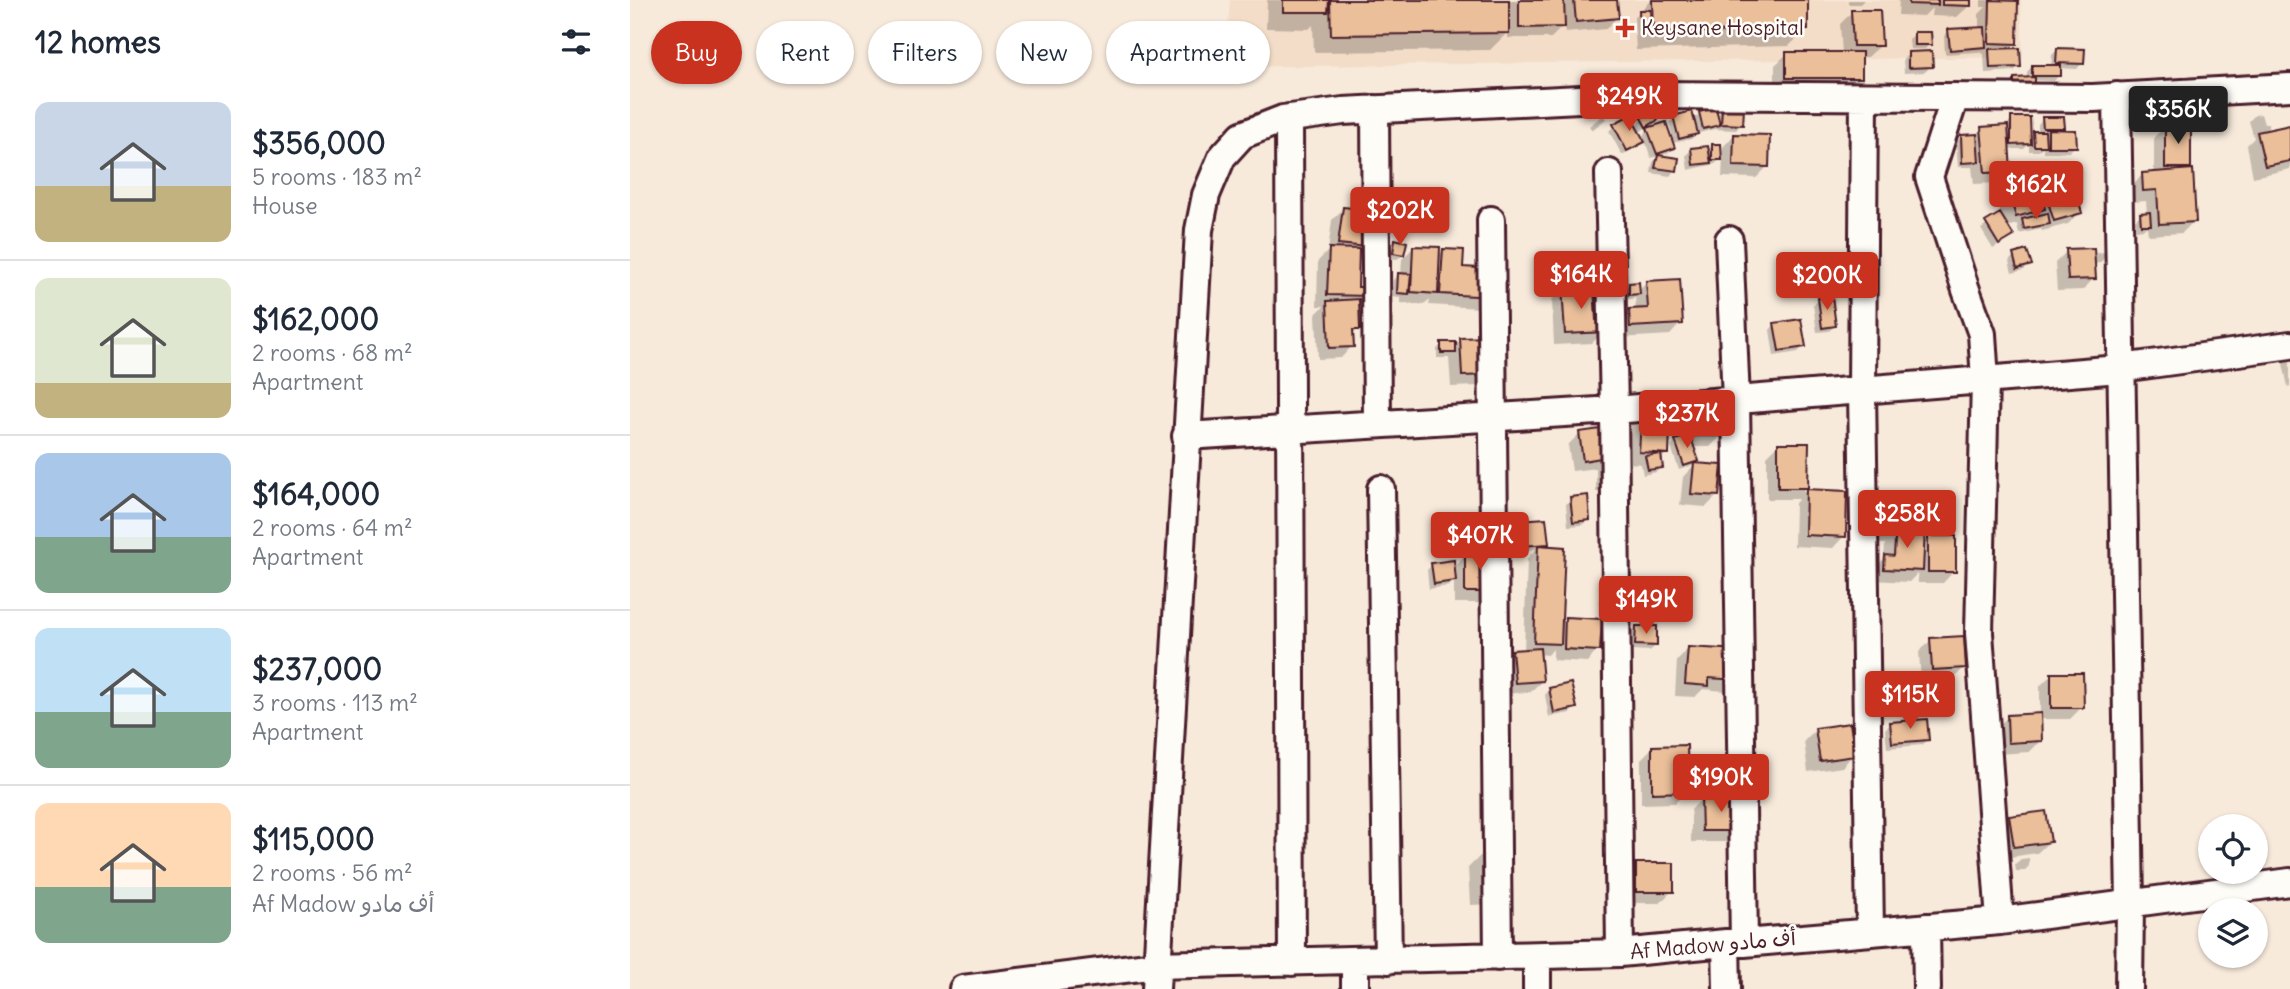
<!DOCTYPE html>
<meta charset="utf-8">
<style>
body{margin:0;font-family:Delius,"Playpen Sans Arabic",sans-serif;background:#f2f2f3;color:#1f2937;height:100vh;display:flex;flex-direction:column;font-size:26px;white-space:nowrap}
*{box-sizing:border-box;margin:0}
p{font-size:23px;color:#747a83}
.icon{flex:none;width:38px;height:38px;fill:none;stroke:currentColor;stroke-width:2;stroke-linecap:round;stroke-linejoin:round}
.map{position:relative;flex:1;overflow:hidden}
.side{display:flex;flex-direction:column;background:#fff;width:630px}
.side>*{flex:none}
.hud{position:absolute;left:21px;top:21px;width:665px;height:63px;display:flex;gap:14px}
.buttons{position:absolute;left:1568px;top:814px;display:grid;gap:14px}
.buttons a{display:grid;place-items:center;width:70px;height:70px;border-radius:50%;background:#fff;box-shadow:0 2px 5px #0004;font-size:35px}
.price{position:absolute;translate:-50% -60px;padding:0 16px;border-radius:7px;background:#c8321e;color:#fff;font-size:23px;line-height:46px;filter:drop-shadow(0 2px 4px #0008)}
.price::after{content:'';position:absolute;left:50%;top:42px;width:21px;height:16px;margin-left:-10px;background:inherit;clip-path:polygon(0 0,100% 0,50% 100%)}
.price.on{background:#222;color:#fff}
ul{padding:0;list-style:none}
li{display:flex;align-items:center;gap:21px;height:175px;padding:0 35px}
li+li{border-top:2px solid #e0e1e3}
li span{display:grid;place-items:center;flex:none;width:196px;height:140px;border-radius:14px;color:#555}
li>.icon{margin-inline-start:auto}
span .icon{width:84px;height:84px;fill:#fffc;stroke-width:1}
li b{font-size:30px}
h2{display:flex;justify-content:space-between;align-items:center;height:84px;padding:0 35px;font-size:30px}
.chip{padding:0 24px;border-radius:32px;background:#fff;box-shadow:0 2px 5px #0004;font-size:24px;line-height:63px}
.chip.on{background:#c8321e;color:#fff}
main{display:flex;flex:1;min-height:0}
.map>svg:first-child{display:block}
</style>
<main>
<section class="side">
<h2>12 homes<svg class="icon" aria-label="filters" viewBox="0 0 24 24"><path d="M4 7h16M4 17h16"/><circle cx="9" cy="7" r="2"/><circle cx="15" cy="17" r="2"/></svg></h2>
<ul>
<li><span style="background:linear-gradient(#c9d6e8 60%,#c2b280 0)"><svg class="icon" aria-label="home" viewBox="0 0 24 24"><path d="M3 11l9-7 9 7M6 9v11h12V9"/></svg></span><div><b>$356,000</b><p>5 rooms · 183 m²</p><p>House</p></div></li>
<li><span style="background:linear-gradient(#dfe7d0 75%,#c2b280 0)"><svg class="icon" aria-label="home" viewBox="0 0 24 24"><path d="M3 11l9-7 9 7M6 9v11h12V9"/></svg></span><div><b>$162,000</b><p>2 rooms · 68 m²</p><p>Apartment</p></div></li>
<li><span style="background:linear-gradient(#a9c7e8 60%,#7fa58c 0)"><svg class="icon" aria-label="home" viewBox="0 0 24 24"><path d="M3 11l9-7 9 7M6 9v11h12V9"/></svg></span><div><b>$164,000</b><p>2 rooms · 64 m²</p><p>Apartment</p></div></li>
<li><span style="background:linear-gradient(#bfe0f5 60%,#7fa58c 0)"><svg class="icon" aria-label="home" viewBox="0 0 24 24"><path d="M3 11l9-7 9 7M6 9v11h12V9"/></svg></span><div><b>$237,000</b><p>3 rooms · 113 m²</p><p>Apartment</p></div></li>
<li><span style="background:linear-gradient(#ffd9b3 60%,#7fa58c 0)"><svg class="icon" aria-label="home" viewBox="0 0 24 24"><path d="M3 11l9-7 9 7M6 9v11h12V9"/></svg></span><div><b>$115,000</b><p>2 rooms · 56 m²</p><p>Af Madow أف مادو</p></div></li>
</ul>
</section>
<div class="map">
<svg width="1660" height="989" viewBox="0 0 1660 989">
<rect width="100%" height="100%" fill="#f7eadb"/>
<filter id="ink" filterUnits="userSpaceOnUse"><feTurbulence type="fractalNoise" baseFrequency=".0143" numOctaves="2"/><feDisplacementMap in="SourceGraphic" scale="14" xChannelSelector="R" yChannelSelector="G"/><feConvolveMatrix kernelMatrix="1 2 1 2 8 2 1 2 1" color-interpolation-filters="sRGB"/></filter>
<g filter="url(#ink)">
<path fill="#f3ddc8" d="M600 0H1391L1393 57 595 67Z"/>
<path fill="#0003" d="M637 0H933V5L938 0H985L987 17 976 29 935 33 934 25 921 38H878V32L860 50 684 52 683 25 679 29 636 28Z
M1021 0H1176L1177 29 1159 46 1006 50 1004 17Z
M1218 0H1234L1230 4H1218Z
M1269 0H1339V6L1327 17 1301 16 1302 8 1294 16 1268 15Z
M1351 0H1381L1379 2 1385 43 1378 51 1389 66 1384 71 1355 73 1354 54 1348 52 1315 54 1314 36 1319 31 1349 29V14L1356 7H1351Z
M1222 12 1250 45 1238 57H1230V77L1219 89H1145V65L1157 54H1212L1210 24Z
M1285 34 1300 44 1295 49H1280L1279 39Z
M1427 50 1452 63 1447 69 1429 68V75L1424 81 1403 80V87L1379 85 1385 79H1397V72L1402 66 1421 67 1422 55Z
M1279 54 1301 66 1295 72 1274 73 1273 59Z
M1093 110 1111 124 1106 130 1084 129 1066 134 1061 139 1042 143 1043 147 1038 153 1021 158 1013 135 1018 130 1040 139 1043 138 1039 123 1044 118 1063 120 1070 114 1086 116Z
M1631 114 1634 124 1638 123V128L1634 133 1660 127V169L1623 177 1617 145 1624 138 1619 121 1625 115Z
M973 115 976 119 962 130 959 126Z
M1012 119 1026 120 1008 133 1012 142 1007 147 992 155 979 131 984 126 1005 127Z
M1381 119 1399 137 1404 133H1408V124L1413 119 1433 127 1428 131 1445 146 1439 152H1413V146L1409 151H1399V144L1394 149H1378L1380 171 1368 183 1344 184 1342 167H1328L1326 142 1332 137 1345 136 1352 129 1376 127Z
M1536 125 1560 167 1555 171 1564 221 1552 233 1518 235 1517 226 1514 229 1506 230 1505 220 1511 214H1517L1516 201 1502 202 1501 186 1513 174 1524 173V137Z
M1104 135 1138 166 1126 178 1092 177 1093 157 1085 164 1058 170 1056 155 1061 150 1077 151 1082 146 1090 155H1093V147Z
M1028 157 1045 170 1040 176 1021 173 1023 162Z
M1376 181 1408 190 1413 185 1450 212 1438 224 1412 231 1411 229 1389 234 1387 224 1376 227 1382 236 1363 249 1351 229 1371 215 1365 193Z
M713 209 749 213 734 259 727 258 726 288 735 296 731 300H743L738 313H728V329L722 336V346L711 358 688 359 686 314 694 306H687L688 261 698 251 702 220Z
M766 241 775 243 772 256 767 259 758 258 761 246Z
M784 247 807 257 813 251 831 269 864 271 851 308 799 305 800 300 794 305 770 303V298L762 297 763 280 769 274 771 275 772 259Z
M1437 251 1463 257 1467 253 1474 252 1475 258 1469 263 1463 264 1464 278 1453 290 1427 291 1425 263Z
M1384 256 1400 265 1394 270 1382 273 1379 261Z
M649 282 655 305 642 304 644 288Z
M1016 283 1051 323 1040 335 989 338 988 323 999 311H1006L1005 296 1002 299H994V290L999 284 1008 292Z
M933 289 974 331 962 343 924 345 922 300Z
M1189 300 1205 325 1199 331 1187 332 1183 305Z
M1145 324 1174 346 1168 352 1144 356 1140 330Z
M831 340 859 374 847 386 821 387 819 358H807V349L812 344 824 346Z
M1660 351V386L1658 387 1652 359Z
M1065 405 1092 435 1080 447H1062L1067 461 1063 465 1090 467 1087 496 1076 507 1050 505 1053 477 1064 465 1049 470 1041 447 1046 441 1054 439V417Z
M1012 406 1037 453 1030 460 1031 467 1026 472 1013 475 1011 464 998 463 1001 418Z
M983 429 973 467H969V492H966V468L942 471 938 445 949 434Z
M1149 444 1176 487 1173 491 1216 492 1214 536 1203 548 1164 546 1165 503 1169 499H1137V456Z
M941 499 959 520 953 525 938 526 936 504Z
M890 521 917 544 913 547 930 625 936 619 968 650 957 662 923 660V649L918 655 909 654 912 681 900 692 874 694 871 664 883 652 894 651 897 559 906 549 887 551 884 527Z
M1267 528 1293 544 1299 538 1324 571 1313 583H1288L1287 574 1279 582 1243 580 1244 568 1254 559 1255 544H1249L1250 535 1255 530H1261V533Z
M835 555H864L853 603H824V581L819 586 799 589 797 570 802 565 823 568Z
M1006 627 1026 645 1020 651 1000 650 1001 633Z
M1301 640 1335 667 1323 679 1291 681 1289 652Z
M1058 649 1106 679 1094 691 1073 689 1065 697 1045 696 1047 660Z
M1421 675 1452 707 1440 719H1409L1410 741 1399 752 1367 754 1366 728 1378 717 1410 715V686Z
M920 689 945 707 940 713 919 717 915 695Z
M1261 724 1298 740 1292 745 1257 748 1255 729Z
M1185 730 1223 755 1212 767 1178 772 1174 741Z
M1022 748 1056 792 1045 803 1011 804V759Z
M1072 798 1108 831 1096 842H1061V810Z
M1380 817 1419 842 1407 853 1373 858 1369 829Z
M878 855 868 904 840 905 838 868 850 856Z
M1399 858V866L1394 871H1386L1385 864 1391 859Z
M1007 864 1042 891 1030 903H995V876Z"/>
<path fill="#eabf9a" stroke="#4a1f2b" stroke-width="2" d="M653 0H699L698 12H653Z
M700 0H879V33L701 35Z
M889 0H934L935 27 889 28Z
M944 0H987L989 18 946 22Z
M1022 0H1178V30L1023 33Z
M1279 0H1308V5L1279 4Z
M1312 0H1341V6L1312 5Z
M1360 0 1388 1 1387 44 1359 43Z
M1009 10H1020L1021 28 1010 29Z
M1221 10H1250L1252 46H1223Z
M1355 27 1356 47 1320 50 1318 29Z
M1284 32H1301L1302 45H1284Z
M1390 48 1391 67 1360 68 1359 49Z
M1427 48 1455 49 1454 64 1426 63Z
M1302 51 1303 67 1278 68V52Z
M1156 52H1232V78H1156Z
M1402 65H1431V76H1402Z
M1405 77V87L1384 88V78Z
M1086 108 1090 125 1073 129 1069 112Z
M1092 108 1114 109 1113 125 1091 124Z
M1023 111 1028 120 1016 127 1011 118Z
M1062 111 1068 134 1049 139 1043 116Z
M1000 115 1015 142 997 151 983 124Z
M1381 117H1400L1401 144 1381 145Z
M1412 117H1434L1435 128H1413Z
M1036 122 1045 148 1027 154 1017 128Z
M1535 123H1561V168H1535Z
M1378 125 1381 172 1355 173 1351 127Z
M1660 125V161L1635 166 1627 132Z
M1418 129 1446 130 1447 147H1418Z
M1403 131H1415L1416 146H1404Z
M1104 134 1140 135 1139 167 1103 166Z
M1347 134 1349 162 1332 163 1331 135Z
M1082 144H1091L1092 160H1082Z
M1078 146 1081 163 1063 165 1061 148Z
M1028 155 1049 158 1047 171 1025 168Z
M1563 169 1566 222 1529 224 1527 190 1513 191 1512 173Z
M1404 172 1415 209 1386 217 1375 179Z
M1441 175 1452 213 1424 221 1412 183Z
M713 207 751 211 747 248 708 244Z
M1520 212 1521 225H1511L1510 213Z
M1370 213 1384 236 1369 245 1355 222Z
M1418 213 1420 224 1394 229 1392 219Z
M765 239 777 242 774 255 763 253Z
M783 246 810 247 808 294 781 292Z
M699 248 729 249 728 287H737V296L697 295Z
M1464 248 1466 279 1438 280 1436 249Z
M813 249 834 250 833 267 865 269 864 297 810 294Z
M1397 250 1402 265 1387 269 1383 254Z
M768 273 781 274 779 294 767 293Z
M1050 279 1053 324 1000 327 999 309 1018 308 1016 281Z
M1009 282 1010 294 999 295V283Z
M964 286 966 320H975L976 332 935 334 932 287Z
M1202 296 1206 326 1192 328 1188 298Z
M729 299 730 330H723L724 347 699 348 697 301Z
M1171 319 1176 347 1149 351 1144 323Z
M860 337 861 375 832 376 830 338Z
M811 342H826V353H811Z
M1093 403 1094 436H1065L1064 404Z
M1012 405 1041 406 1039 454 1009 452Z
M985 427 989 455 953 461 949 432Z
M1060 435 1069 461 1054 466 1045 440Z
M1148 443H1179L1178 488H1148Z
M1031 454 1033 468 1018 470 1015 456Z
M1064 463 1092 465 1089 496 1061 494Z
M1176 489 1217 491 1216 537 1175 535Z
M958 495 960 520 943 522 940 497Z
M916 518 919 544 891 546 889 520Z
M1266 526 1295 528 1293 571 1254 569 1255 555 1264 556Z
M1298 536H1326V572H1298Z
M908 545 935 547 931 644 904 643Z
M835 553H866V592H835Z
M824 560 826 581 804 584 801 563Z
M935 617 972 619 970 651 934 649Z
M1006 626H1027V646L1005 645Z
M1334 636 1336 668 1302 670 1300 638Z
M1058 647 1110 650 1108 680 1079 678V686L1055 684Z
M910 648 913 681 885 683 882 650Z
M1421 673H1453L1454 708H1421Z
M941 683 947 708 924 713 919 688Z
M1411 713 1412 741 1378 743 1377 715Z
M1297 719 1299 740 1262 743 1260 722Z
M1220 723 1225 756 1190 761 1185 728Z
M1057 745 1058 792 1022 793V746Z
M1071 797H1110V831H1072Z
M1416 811 1421 842 1384 847 1379 816Z
M1006 863H1044V892H1006Z"/>
<g fill="none" stroke-linecap="round" stroke-linejoin="round">
<g stroke="#4a1f2b" stroke-width="32">
<path id="minor" d="M1487 96 1500 905 1499 989
M1234 97 1232 390 1240 932
M1325 97 1299 177 1336 290 1352 334 1355 380 1349 633 1370 921
M745 109 747 424
M659 118 662 962
M979 173 984 410 990 953
M861 220 868 957
M1099 240 1106 400 1114 943
M556 436 984 410 1477 370 1660 345
M751 489 758 960
M1296 927 1297 989
M1096 943 1097 989
M333 989 526 965 990 953 1096 943H1114L1370 921 1660 882
M526 989 569 230 576 195 592 157 612 135 653 119 713 111 1028 95 1463 98 1660 87
M725 989V961
M907 989V956"/>
</g>
<use href="#minor" stroke="#fdfcf7" stroke-width="26"/>
</g>
</g>
<path fill="#c8321e" stroke="#fdfcf7" stroke-width="2.5" d="M991.5 17.5h7v7h7v7h-7v7h-7v-7h-7v-7h7z"/>
<g text-anchor="middle" stroke-width="5" stroke-linejoin="round" paint-order="stroke">
<g font-size="21" fill="#4a1f2b" stroke="#fdfcf7" text-anchor="start">
<text x="1011" y="35">Keysane Hospital</text>
</g>
<g font-size="21" fill="#4a1f2b" stroke="#fdfcf7">
<text transform="translate(1083 945) rotate(-5)" y="7">Af Madow أف مادو</text>
</g>
</g>
</svg>
<div class="buttons">
<a><svg class="icon" aria-label="locate" viewBox="0 0 24 24"><circle cx="12" cy="12" r="6"/><path d="M12 2v4M12 18v4M2 12h4M18 12h4"/></svg></a>
<a><svg class="icon" aria-label="layers" viewBox="0 0 24 24"><path d="M12 4l9 5-9 5-9-5zM3 14l9 5 9-5"/></svg></a>
</div>
<b class="price" style="left:999px;top:133px">$249K</b>
<b class="price on" style="left:1548px;top:146px">$356K</b>
<b class="price" style="left:1406px;top:221px">$162K</b>
<b class="price" style="left:770px;top:247px">$202K</b>
<b class="price" style="left:951px;top:311px">$164K</b>
<b class="price" style="left:1197px;top:312px">$200K</b>
<b class="price" style="left:1057px;top:450px">$237K</b>
<b class="price" style="left:1277px;top:550px">$258K</b>
<b class="price" style="left:850px;top:572px">$407K</b>
<b class="price" style="left:1016px;top:636px">$149K</b>
<b class="price" style="left:1280px;top:731px">$115K</b>
<b class="price" style="left:1091px;top:814px">$190K</b>
<div class="hud">
<a class="chip on">Buy</a>
<a class="chip">Rent</a>
<a class="chip">Filters</a>
<a class="chip">New</a>
<a class="chip">Apartment</a>
</div>
</div>
</main>
